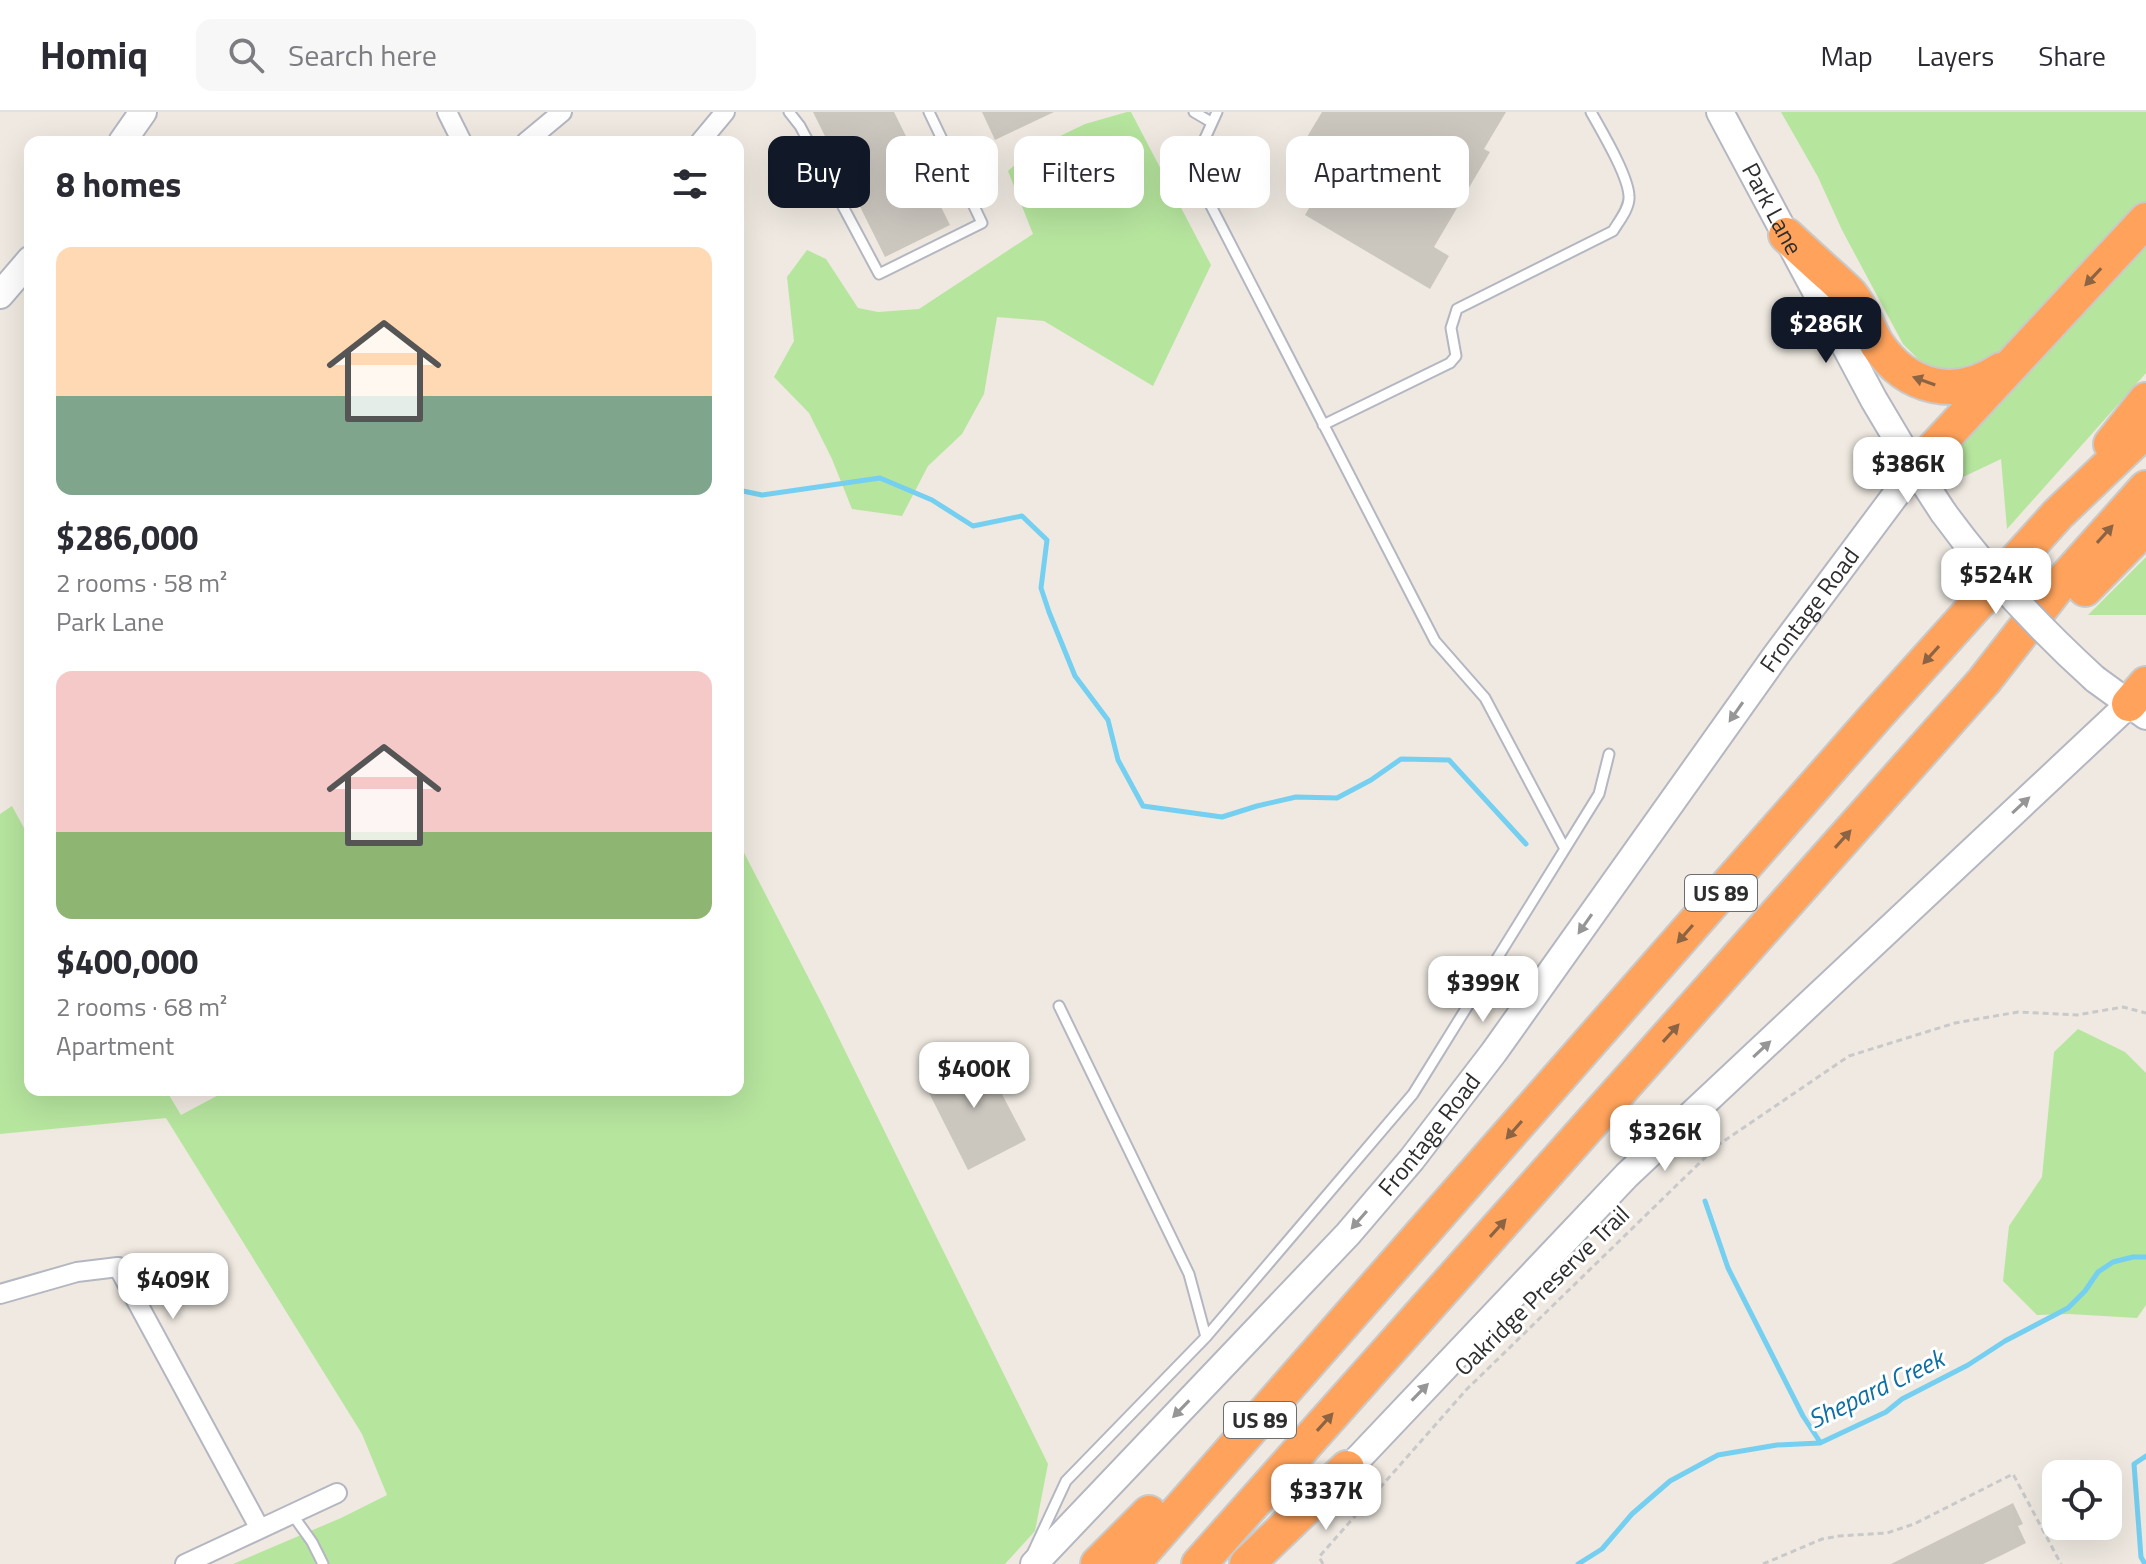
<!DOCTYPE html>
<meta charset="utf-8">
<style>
body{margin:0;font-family:"Titillium Web",sans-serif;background:#f7f7f7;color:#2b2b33;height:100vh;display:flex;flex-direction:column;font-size:30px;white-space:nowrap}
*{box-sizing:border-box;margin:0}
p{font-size:26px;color:#7c7c81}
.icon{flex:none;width:44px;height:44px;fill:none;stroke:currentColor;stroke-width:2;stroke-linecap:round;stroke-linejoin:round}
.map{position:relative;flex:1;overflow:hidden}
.side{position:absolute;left:24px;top:24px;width:720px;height:960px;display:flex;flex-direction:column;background:#fff;border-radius:16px;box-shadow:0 8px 32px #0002}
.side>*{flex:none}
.hud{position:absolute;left:768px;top:24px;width:760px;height:72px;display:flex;gap:16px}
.controls{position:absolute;left:2042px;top:1348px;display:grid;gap:16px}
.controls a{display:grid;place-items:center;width:80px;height:80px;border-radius:16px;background:#fff;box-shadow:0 8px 32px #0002;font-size:40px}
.price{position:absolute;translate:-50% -68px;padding:0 18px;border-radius:16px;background:#fff;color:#222;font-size:26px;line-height:52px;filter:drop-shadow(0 2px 4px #0008)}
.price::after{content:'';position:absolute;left:50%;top:48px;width:24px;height:18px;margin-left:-12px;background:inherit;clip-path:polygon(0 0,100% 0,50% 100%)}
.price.current{background:#111827;color:#fff}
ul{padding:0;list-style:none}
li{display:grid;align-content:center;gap:16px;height:424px;padding:0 32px}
li span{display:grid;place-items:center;height:248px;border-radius:16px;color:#555}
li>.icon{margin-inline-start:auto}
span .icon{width:144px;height:144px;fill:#fffc;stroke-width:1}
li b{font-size:34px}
h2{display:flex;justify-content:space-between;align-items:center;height:96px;padding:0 32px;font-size:34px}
.pill{padding:0 28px;border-radius:16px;background:#fff;box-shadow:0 8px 32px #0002;font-size:28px;line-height:72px}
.pill.current{background:#111827;color:#fff}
header{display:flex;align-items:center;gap:48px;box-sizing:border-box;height:112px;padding:0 40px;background:#fff;border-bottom:2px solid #e1e1e2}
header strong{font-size:38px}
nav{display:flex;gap:44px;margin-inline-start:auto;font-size:28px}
.search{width:560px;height:72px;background:#f7f7f7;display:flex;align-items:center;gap:20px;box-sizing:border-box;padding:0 28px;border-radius:16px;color:#7c7c81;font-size:30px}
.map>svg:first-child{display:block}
</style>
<header>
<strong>Homiq</strong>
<div class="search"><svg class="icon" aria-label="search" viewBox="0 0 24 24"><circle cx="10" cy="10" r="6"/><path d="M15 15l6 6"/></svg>Search here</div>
<nav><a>Map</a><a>Layers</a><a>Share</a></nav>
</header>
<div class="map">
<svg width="2146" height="1452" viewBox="0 0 2146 1452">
<rect width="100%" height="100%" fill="#efe9e1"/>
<path fill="#b6e59e" d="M1127 0H1131L1211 153 1153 274 1044 209 997 205 984 282 962 322 928 354 902 404 852 397 832 347 809 301 774 265 794 229 787 165 807 138 826 147 858 196 878 200 919 197 1033 122 1008 59 1033 37 1085 12Z
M1781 0H2146V93L2031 210 1987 250 1949 260 1925 254 1903 232 1842 118 1818 65Z
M2146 132V261L2007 417 2001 347 1963 365 1951 349 1953 340Z
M2146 444V503H2088L2146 445Z
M12 694 30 727V978H166L181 1003 228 978H738V729L823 894 1048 1352 1035 1419 1005 1452H233L341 1406 387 1383 362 1322 166 1006 0 1022V702Z
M2078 917 2125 940 2146 961V1193L2137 1206 2069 1202 2037 1203 2003 1169 2009 1114 2042 1065 2054 940Z"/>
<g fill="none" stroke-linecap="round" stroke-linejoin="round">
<path stroke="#75cff0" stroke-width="5" d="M738 378 762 383 880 366 932 388 973 414 1022 404 1047 428 1041 476 1049 500 1075 564 1108 608 1118 648 1143 694 1222 705 1257 694 1296 685 1337 686 1371 668 1401 647 1449 648 1526 732
M1705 1089 1728 1156 1803 1304 1820 1330
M1578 1452 1602 1437 1632 1402 1670 1369 1718 1343 1777 1333 1820 1331 1886 1300 1902 1287 1968 1253 2005 1229 2068 1196 2085 1179 2098 1160 2113 1150 2133 1145H2146
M2145 1452 2141 1445 2134 1352 2146 1344"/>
</g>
<path fill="#cbc7bf" d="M813 0H894L950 113 885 145Z
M982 0H1054L995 28Z
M1322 0H1506L1484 37 1490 40 1434 135 1449 144 1430 177 1305 103 1334 54 1301 35Z
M979 938 1026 1028 968 1058 922 967Z
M2013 1391 2023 1412 2018 1414 2026 1431 2000 1444 1983 1452H1891Z"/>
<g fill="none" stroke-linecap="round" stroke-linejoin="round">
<g stroke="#b4b7c1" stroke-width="13">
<path id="service" d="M789 0 800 14 879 162 982 111 929 0
M1194 0 1211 10
M1217 0 1202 33 1198 60 1210 92 1435 529 1485 586 1565 737
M1323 313 1450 251 1456 244 1451 216 1457 197 1613 119C1619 109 1630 96 1629 84 1628 63 1602 20 1591 0
M1059 894 1189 1162 1206 1225
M292 1402 312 1430 323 1452
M1033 1440 1066 1369 1206 1225 1413 982 1599 682 1609 642"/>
</g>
<g stroke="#b4b7c1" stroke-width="22">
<path id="minor" d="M447 0 462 30
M526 30 562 0
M700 30 725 0
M0 1182 77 1160 118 1155 260 1417
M185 1452 337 1381"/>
</g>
<g stroke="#b4b7c1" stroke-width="30">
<g id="secondary">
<path id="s1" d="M1720 0 1874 288 1915 357 1943 400"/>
<path d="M122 30 143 0"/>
<path d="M0 183 30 148"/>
<path d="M2095 567 2146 604"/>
<path d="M1336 1370 1627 1063 2129 592"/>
<path id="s2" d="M1034 1452 1348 1122 1412 1047 1494 940 1777 542 1915 357"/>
</g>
</g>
<g stroke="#c9c9c9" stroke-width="38">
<path id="motorway" d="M1786 123C1801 137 1816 151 1832 165 1838 171 1845 176 1850 182 1862 196 1867 216 1877 232 1907 277 1956 288 2001 258
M2111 332 2146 288
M1915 357 2146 108
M2085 477 2146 415
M2129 592 2146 572
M1098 1452 1149 1401
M1132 1452 1877 603 2058 402 2146 318
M1199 1452 1984 569 2054 479 2146 376
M1247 1452 1347 1356"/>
</g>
<path stroke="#c9c9c9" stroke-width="3" stroke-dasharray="6 4" stroke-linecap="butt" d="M1323 1452 1319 1445 1466 1278 1718 1033 1849 944 1955 911 2018 900 2077 903 2123 895 2146 901
M1763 1452 1822 1427 1839 1424 1887 1421 1914 1412 2013 1362 2061 1452"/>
<use href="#service" stroke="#fff" stroke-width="9"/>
<use href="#minor" stroke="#fff" stroke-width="18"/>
<use href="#secondary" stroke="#fff" stroke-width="26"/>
<use href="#motorway" stroke="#ffa35c" stroke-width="34"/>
<g stroke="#b4b7c1" stroke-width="30" stroke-linecap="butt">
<path id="secondary-bridge" d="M1943 400C1988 462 2039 516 2095 567"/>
</g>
<use href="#secondary-bridge" stroke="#fff" stroke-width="26"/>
</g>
<defs><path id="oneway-solid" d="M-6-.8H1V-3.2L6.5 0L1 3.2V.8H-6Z" transform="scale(2)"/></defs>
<g fill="#8c6343">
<use href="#oneway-solid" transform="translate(2093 165) rotate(133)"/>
<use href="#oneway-solid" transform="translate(1924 269) rotate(-160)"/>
<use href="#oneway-solid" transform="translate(2105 422) rotate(-48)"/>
<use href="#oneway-solid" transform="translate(1931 543) rotate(132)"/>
<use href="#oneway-solid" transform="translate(1843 727) rotate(-48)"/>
<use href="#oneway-solid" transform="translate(1685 822) rotate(131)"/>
<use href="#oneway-solid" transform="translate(1671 921) rotate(-48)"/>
<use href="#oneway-solid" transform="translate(1514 1018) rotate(131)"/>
<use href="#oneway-solid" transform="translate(1498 1116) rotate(-48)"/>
<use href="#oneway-solid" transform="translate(1325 1310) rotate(-48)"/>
</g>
<g fill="#969696">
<use href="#oneway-solid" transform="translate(1736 600) rotate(125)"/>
<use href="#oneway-solid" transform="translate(2021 693) rotate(-43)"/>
<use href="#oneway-solid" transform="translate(1585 812) rotate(125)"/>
<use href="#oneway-solid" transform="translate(1762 937) rotate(-43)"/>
<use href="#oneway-solid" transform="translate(1359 1108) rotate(131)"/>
<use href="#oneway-solid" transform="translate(1420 1280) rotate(-46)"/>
<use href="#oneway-solid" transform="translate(1181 1297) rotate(134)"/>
</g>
<g text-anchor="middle" stroke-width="6" stroke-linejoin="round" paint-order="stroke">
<g fill="#fff" stroke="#6d6d6d" stroke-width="2">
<rect x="1685" y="763" width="72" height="36" rx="6"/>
<rect x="1224" y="1290" width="72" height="36" rx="6"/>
</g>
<g font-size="22" font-weight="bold" fill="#2e2e2e">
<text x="1721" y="789">US 89</text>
<text x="1260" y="1316">US 89</text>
</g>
<g font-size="24" fill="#2e2e2e" stroke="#fff">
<text dy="8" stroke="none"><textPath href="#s1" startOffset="110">Park Lane</textPath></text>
<text dy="8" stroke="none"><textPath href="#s2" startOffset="1232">Frontage Road</textPath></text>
<text dy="8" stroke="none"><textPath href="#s2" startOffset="584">Frontage Road</textPath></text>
<text transform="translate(1542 1179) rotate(-44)" y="8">Oakridge Preserve Trail</text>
</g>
<g font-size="26" font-style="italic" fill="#0d6fa3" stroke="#fff">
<text transform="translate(1876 1277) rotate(-26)" y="9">Shepard Creek</text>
</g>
</g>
</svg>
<div class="controls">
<a><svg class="icon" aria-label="locate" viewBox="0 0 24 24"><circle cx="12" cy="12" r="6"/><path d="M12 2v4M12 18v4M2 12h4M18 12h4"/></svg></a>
</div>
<b class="price current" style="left:1826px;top:253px">$286K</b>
<b class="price" style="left:1908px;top:393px">$386K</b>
<b class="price" style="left:1996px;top:504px">$524K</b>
<b class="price" style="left:1483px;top:912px">$399K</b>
<b class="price" style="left:974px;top:998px">$400K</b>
<b class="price" style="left:1665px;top:1061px">$326K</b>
<b class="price" style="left:173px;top:1209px">$409K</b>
<b class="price" style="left:1326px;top:1420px">$337K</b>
<div class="hud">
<a class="pill current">Buy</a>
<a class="pill">Rent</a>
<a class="pill">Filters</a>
<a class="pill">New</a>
<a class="pill">Apartment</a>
</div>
<section class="side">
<h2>8 homes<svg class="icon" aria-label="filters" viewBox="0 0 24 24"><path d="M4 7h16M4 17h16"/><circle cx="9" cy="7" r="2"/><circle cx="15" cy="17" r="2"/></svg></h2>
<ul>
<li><span style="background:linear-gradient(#ffd9b3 60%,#7fa58c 0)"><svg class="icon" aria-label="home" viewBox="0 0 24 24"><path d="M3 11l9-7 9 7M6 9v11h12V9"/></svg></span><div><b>$286,000</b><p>2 rooms · 58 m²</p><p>Park Lane</p></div></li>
<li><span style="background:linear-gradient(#f6c9c9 65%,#8fb573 0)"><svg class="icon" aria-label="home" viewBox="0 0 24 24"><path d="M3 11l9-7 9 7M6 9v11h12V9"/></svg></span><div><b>$400,000</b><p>2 rooms · 68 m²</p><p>Apartment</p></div></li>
</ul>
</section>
</div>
